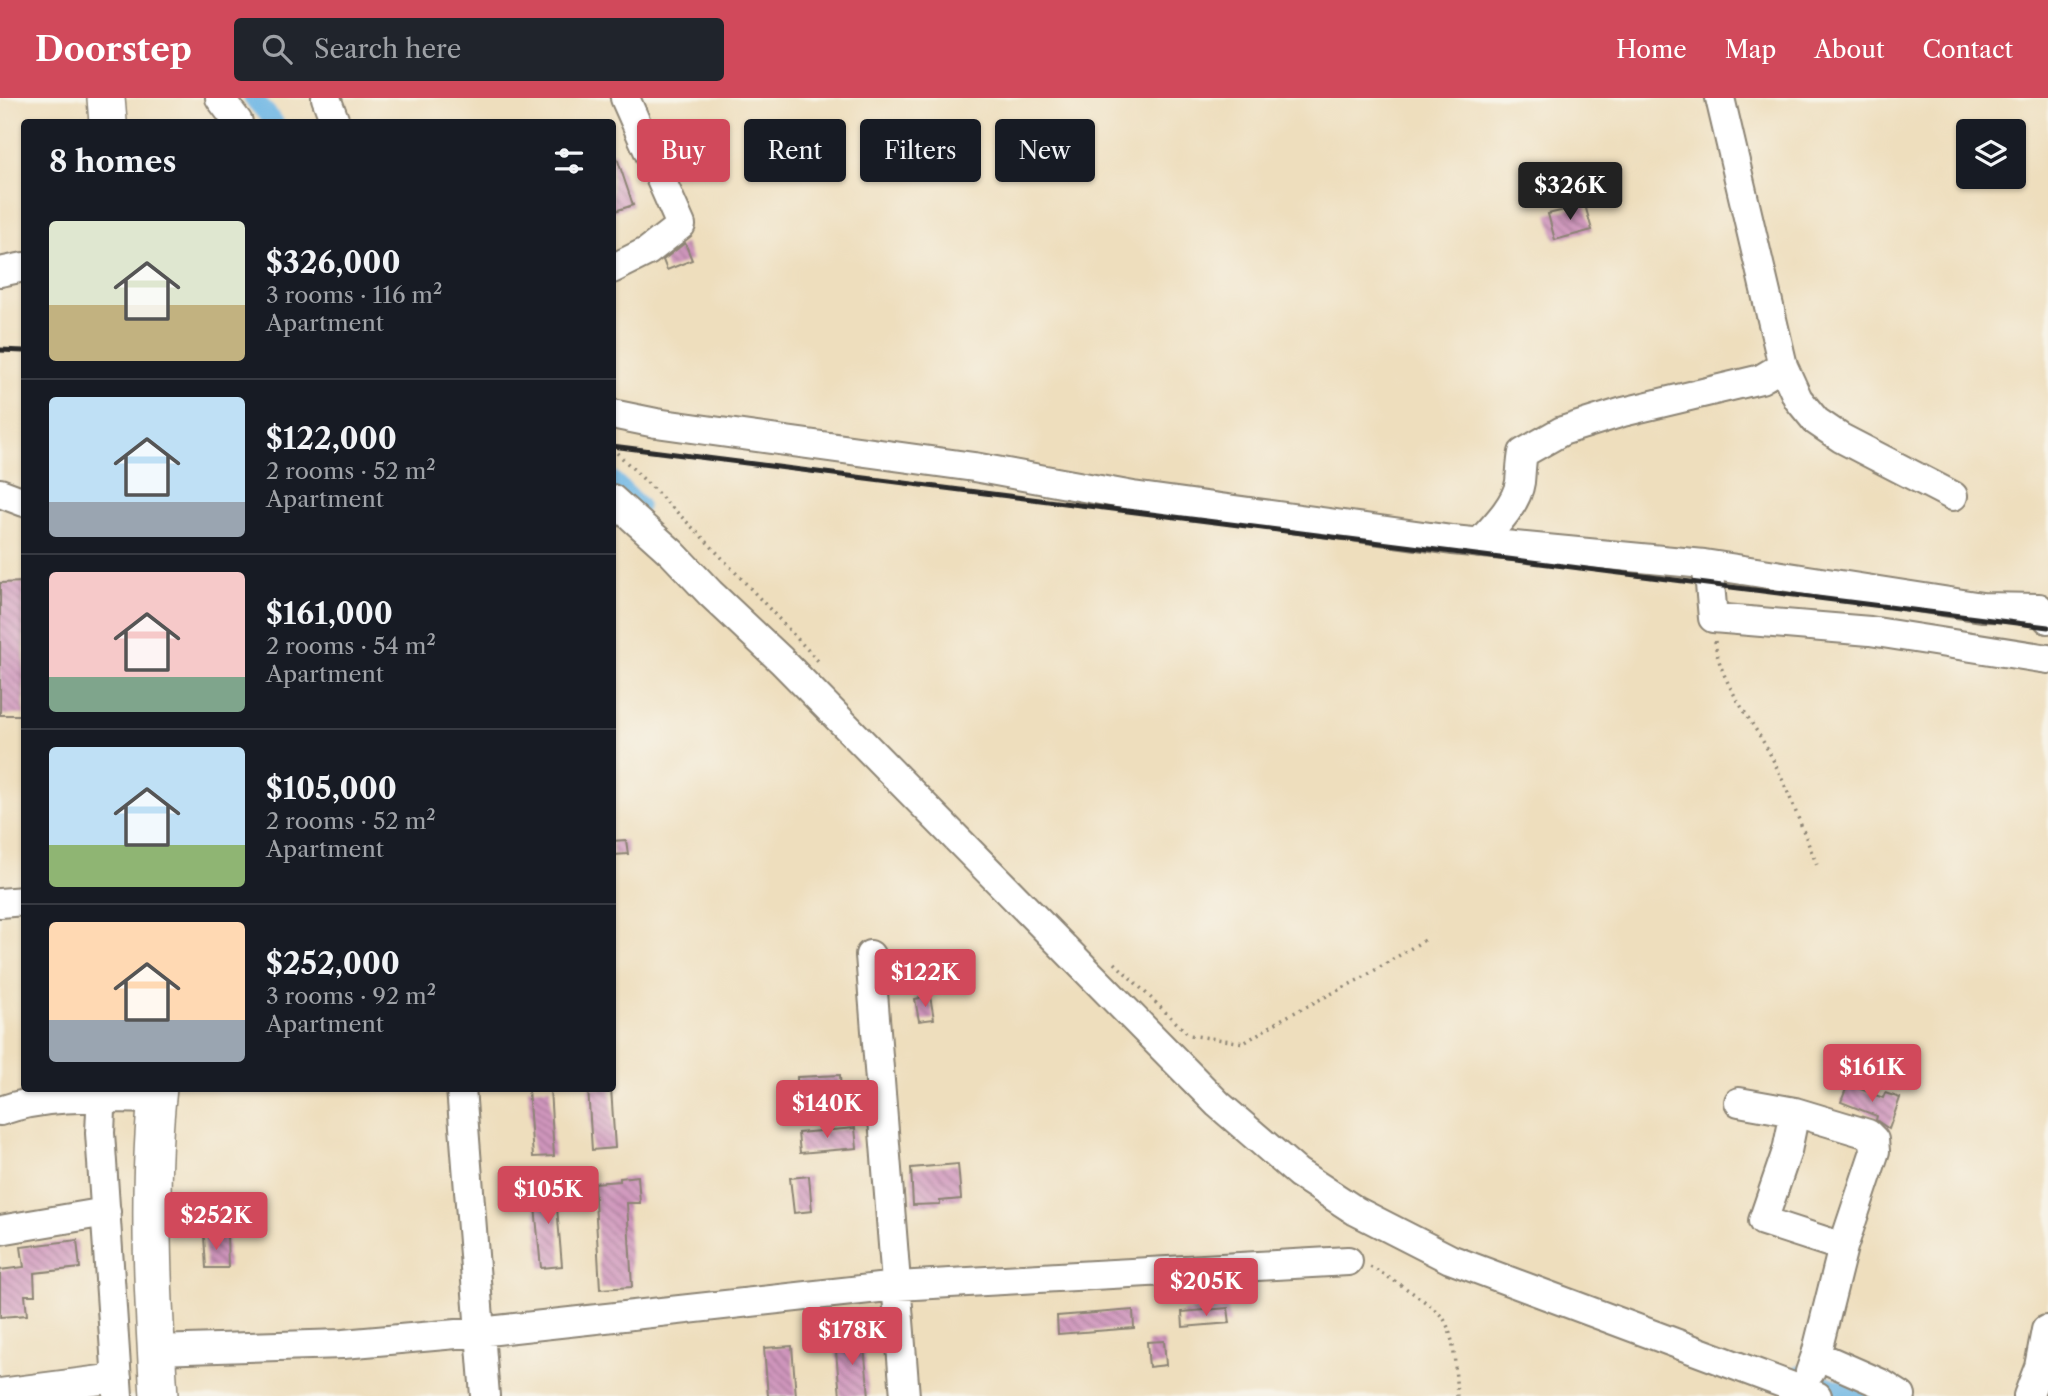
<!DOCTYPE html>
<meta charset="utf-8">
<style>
body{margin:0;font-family:"Libre Caslon Text",serif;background:#20242c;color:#f1f3f6;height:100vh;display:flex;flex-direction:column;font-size:26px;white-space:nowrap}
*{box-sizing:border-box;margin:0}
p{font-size:23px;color:#9ea1a6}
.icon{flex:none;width:38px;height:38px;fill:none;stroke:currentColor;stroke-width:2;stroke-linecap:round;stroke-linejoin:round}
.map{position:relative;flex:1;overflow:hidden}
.details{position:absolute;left:21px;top:21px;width:595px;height:973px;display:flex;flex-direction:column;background:#171b24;border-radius:7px;box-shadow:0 2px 5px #0004}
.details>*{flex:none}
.hud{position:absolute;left:637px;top:21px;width:665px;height:63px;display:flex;gap:14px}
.fabs{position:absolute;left:1956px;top:21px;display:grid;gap:14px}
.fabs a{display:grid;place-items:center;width:70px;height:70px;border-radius:7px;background:#171b24;box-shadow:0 2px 5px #0004;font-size:35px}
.price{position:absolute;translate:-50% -60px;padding:0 16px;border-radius:7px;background:#d1495b;color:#fff;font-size:23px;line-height:46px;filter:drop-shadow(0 2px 4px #0008)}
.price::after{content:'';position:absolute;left:50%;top:42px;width:21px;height:16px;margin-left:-10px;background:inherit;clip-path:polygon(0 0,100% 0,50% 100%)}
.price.current{background:#222;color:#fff}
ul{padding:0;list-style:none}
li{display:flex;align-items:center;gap:21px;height:175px;padding:0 28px}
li+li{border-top:2px solid #363941}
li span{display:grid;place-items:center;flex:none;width:196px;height:140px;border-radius:7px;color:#555}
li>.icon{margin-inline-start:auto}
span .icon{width:84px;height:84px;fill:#fffc;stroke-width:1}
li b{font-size:30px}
h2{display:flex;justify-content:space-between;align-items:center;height:84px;padding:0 28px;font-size:30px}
.chip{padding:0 24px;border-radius:7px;background:#171b24;box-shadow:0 2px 5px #0004;font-size:24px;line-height:63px}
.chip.current{background:#d1495b;color:#fff}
header{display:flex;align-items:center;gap:42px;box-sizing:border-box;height:98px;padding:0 35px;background:#d1495b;color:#fff}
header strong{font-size:33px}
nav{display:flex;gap:38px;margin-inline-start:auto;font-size:24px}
.search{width:490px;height:63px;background:#20242c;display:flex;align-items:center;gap:18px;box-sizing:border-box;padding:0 24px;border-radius:7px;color:#9ea1a6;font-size:26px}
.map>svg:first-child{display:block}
</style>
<header>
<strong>Doorstep</strong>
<div class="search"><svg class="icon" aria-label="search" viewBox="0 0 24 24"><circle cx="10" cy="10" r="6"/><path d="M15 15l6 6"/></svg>Search here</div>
<nav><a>Home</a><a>Map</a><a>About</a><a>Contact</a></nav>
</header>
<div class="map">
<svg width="2048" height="1298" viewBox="0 0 2048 1298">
<defs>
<pattern id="building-back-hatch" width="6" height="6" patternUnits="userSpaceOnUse" patternTransform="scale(1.75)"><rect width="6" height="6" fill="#cf95bc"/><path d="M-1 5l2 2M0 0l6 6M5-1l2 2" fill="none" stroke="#a87a99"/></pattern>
</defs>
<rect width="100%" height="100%" fill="#f7f3e8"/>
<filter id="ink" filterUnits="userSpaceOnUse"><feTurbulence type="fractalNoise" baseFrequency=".0143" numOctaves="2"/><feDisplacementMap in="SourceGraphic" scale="14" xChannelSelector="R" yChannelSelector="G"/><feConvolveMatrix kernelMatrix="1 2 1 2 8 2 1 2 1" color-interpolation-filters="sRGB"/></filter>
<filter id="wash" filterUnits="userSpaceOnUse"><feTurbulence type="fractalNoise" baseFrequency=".00686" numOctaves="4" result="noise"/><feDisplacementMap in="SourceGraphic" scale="28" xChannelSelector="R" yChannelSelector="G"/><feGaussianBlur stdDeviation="1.57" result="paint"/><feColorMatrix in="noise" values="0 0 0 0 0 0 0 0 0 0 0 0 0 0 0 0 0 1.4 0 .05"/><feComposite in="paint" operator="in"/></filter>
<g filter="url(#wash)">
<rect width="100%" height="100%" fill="#eedebd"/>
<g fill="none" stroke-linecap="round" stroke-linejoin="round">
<path stroke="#6cb5e4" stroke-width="19" d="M253 0 274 24
M612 382 639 408
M1799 1277 1857 1298"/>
</g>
<g id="blocks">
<path fill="url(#building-back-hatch)" d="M615 54 633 107 612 114V55Z
M1585 107 1592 132 1555 142 1548 116Z
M685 145 692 162 667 172 663 162Z
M24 484V617H0V485Z
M626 742 628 756 613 757 612 743Z
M930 898 934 921 919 923 915 901Z
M840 977 841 996 798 998 797 979Z
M1848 986 1883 1000 1885 995 1900 1000 1889 1031 1876 1022 1877 1018 1841 1004Z
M528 990H550L554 1058 533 1059Z
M588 990H611L615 1050 592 1052Z
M855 1030 857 1050 800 1055 798 1035Z
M958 1066 961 1101 940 1103V1106L913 1107 911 1070Z
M638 1078 640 1105H627L632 1189 600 1191 594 1085 620 1083V1080Z
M809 1078 812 1113 794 1115 790 1080Z
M555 1086 562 1168 541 1170 533 1088Z
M227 1137 228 1170H206L204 1138Z
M77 1142 80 1170 34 1175 35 1197H25L27 1217 0 1219V1172L24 1169 21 1149Z
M1228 1210 1230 1225 1183 1229 1182 1214Z
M1133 1212 1134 1230 1058 1236 1057 1218Z
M863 1239 869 1298H840L835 1242Z
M1164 1243 1166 1267 1149 1269 1147 1244Z
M792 1248 796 1298H768L764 1250Z"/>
</g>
</g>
<g filter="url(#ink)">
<use href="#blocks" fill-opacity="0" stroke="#8c8474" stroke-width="2"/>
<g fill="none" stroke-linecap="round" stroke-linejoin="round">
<g stroke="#8c8474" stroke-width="32">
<path id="minor" d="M220 0 238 24
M326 0 335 24
M612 171 648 153 681 127 625 0
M0 174 24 169
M1783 268 1798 301 1816 323 1841 340 1953 398
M612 316 656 325 974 369 1133 398 1452 442 1704 466 1982 509 2039 510 2048 521
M0 395 24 404
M612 401 672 455 710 495 781 562 1218 1006 1298 1075 1356 1113 1450 1161 1817 1298
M1479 445C1494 429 1517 406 1520 384 1521 374 1521 365 1523 355L1562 333 1623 314 1761 281 1783 268 1720 0
M1704 466 1710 486 1713 520 1870 533 2048 561
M0 805 24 803
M870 857 905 1298
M102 990 100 1035 118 1298
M461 990 485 1298
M1739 1004 1795 1014 1868 1036 1874 1042 1875 1053 1843 1149 1816 1257
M0 1013C50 995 105 1000 157 1001
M1795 1014 1787 1053 1763 1123 1843 1149
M0 1132 106 1114
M156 1252 343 1246 479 1234 897 1188 1348 1163
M1810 1274 1816 1257 1882 1286 1901 1298
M0 1295 117 1280
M2028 1298 2039 1269 2046 1232"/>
</g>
<g stroke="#8c8474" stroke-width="40">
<path id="major" d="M106 0 108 24
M158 990C147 1088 153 1200 159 1298"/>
</g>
<path stroke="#8c8474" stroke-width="3.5" stroke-dasharray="2 5" stroke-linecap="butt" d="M612 350 708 445 820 565
M1715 543C1719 585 1753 622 1771 658 1789 693 1802 731 1817 767
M1115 865 1189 937 1244 945 1282 921 1362 880 1426 841
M1370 1169C1385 1176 1438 1209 1445 1223 1456 1243 1455 1275 1457 1298"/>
<use href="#minor" stroke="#fff" stroke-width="28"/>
<use href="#major" stroke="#fff" stroke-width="37"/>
<path stroke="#2b2b2b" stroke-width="5" d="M0 252 24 253
M612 348 2048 529"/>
</g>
</g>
</svg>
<div class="fabs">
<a><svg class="icon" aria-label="layers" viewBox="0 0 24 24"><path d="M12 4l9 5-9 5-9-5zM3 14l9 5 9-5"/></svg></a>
</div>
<b class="price current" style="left:1570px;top:124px">$326K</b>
<b class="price" style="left:925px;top:911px">$122K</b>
<b class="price" style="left:1872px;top:1006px">$161K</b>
<b class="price" style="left:827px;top:1042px">$140K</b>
<b class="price" style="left:548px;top:1128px">$105K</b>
<b class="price" style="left:216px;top:1154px">$252K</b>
<b class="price" style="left:1206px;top:1220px">$205K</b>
<b class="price" style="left:852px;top:1269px">$178K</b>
<div class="hud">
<a class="chip current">Buy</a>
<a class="chip">Rent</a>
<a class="chip">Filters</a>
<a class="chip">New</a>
</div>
<section class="details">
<h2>8 homes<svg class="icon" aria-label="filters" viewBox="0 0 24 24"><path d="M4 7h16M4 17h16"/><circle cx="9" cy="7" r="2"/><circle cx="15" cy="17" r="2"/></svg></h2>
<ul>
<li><span style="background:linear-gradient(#dfe7d0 60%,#c2b280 0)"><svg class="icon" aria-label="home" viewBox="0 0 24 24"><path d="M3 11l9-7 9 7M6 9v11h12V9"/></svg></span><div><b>$326,000</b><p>3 rooms · 116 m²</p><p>Apartment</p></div></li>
<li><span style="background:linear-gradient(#bfe0f5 75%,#9aa5b1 0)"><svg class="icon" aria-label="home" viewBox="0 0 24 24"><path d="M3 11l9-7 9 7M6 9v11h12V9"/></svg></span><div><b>$122,000</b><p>2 rooms · 52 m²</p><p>Apartment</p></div></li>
<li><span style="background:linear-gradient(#f6c9c9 75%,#7fa58c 0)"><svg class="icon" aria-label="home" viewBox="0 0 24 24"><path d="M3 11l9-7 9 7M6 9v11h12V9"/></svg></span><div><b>$161,000</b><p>2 rooms · 54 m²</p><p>Apartment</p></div></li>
<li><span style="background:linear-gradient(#bfe0f5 70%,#8fb573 0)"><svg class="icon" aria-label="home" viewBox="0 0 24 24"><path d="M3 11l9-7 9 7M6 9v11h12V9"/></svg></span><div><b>$105,000</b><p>2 rooms · 52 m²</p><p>Apartment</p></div></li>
<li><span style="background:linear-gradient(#ffd9b3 70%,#9aa5b1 0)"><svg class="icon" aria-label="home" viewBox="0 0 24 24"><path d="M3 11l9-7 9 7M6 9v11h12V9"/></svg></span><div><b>$252,000</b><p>3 rooms · 92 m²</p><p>Apartment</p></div></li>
</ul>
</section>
</div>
